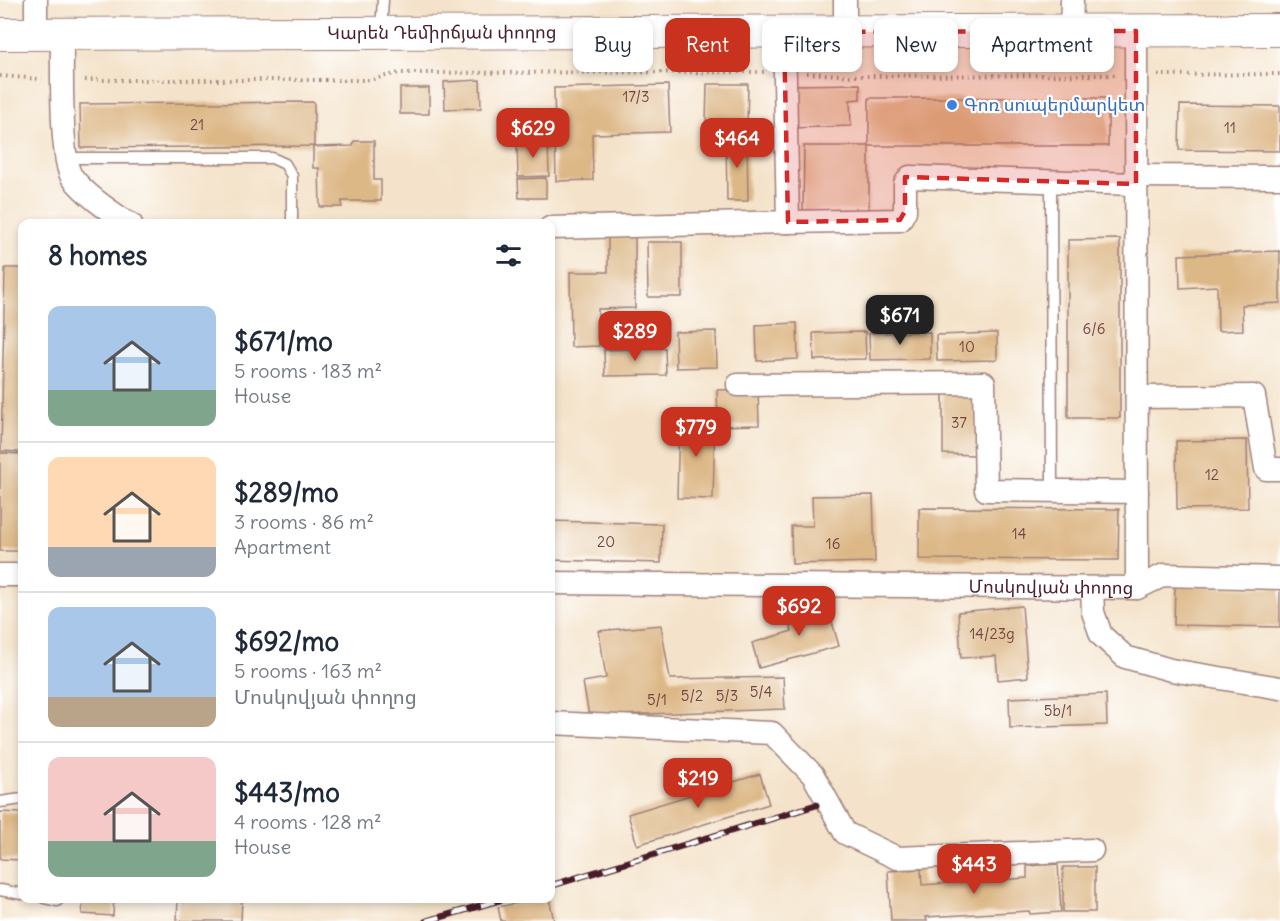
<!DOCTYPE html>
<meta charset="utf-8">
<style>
body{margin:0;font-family:Delius,"Noto Sans Armenian",sans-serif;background:#f6f6f7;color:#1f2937;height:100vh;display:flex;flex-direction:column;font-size:22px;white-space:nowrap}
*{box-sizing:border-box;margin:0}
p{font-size:20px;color:#747a83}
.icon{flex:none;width:33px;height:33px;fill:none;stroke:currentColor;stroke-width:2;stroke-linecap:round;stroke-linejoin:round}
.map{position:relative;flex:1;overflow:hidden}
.sheet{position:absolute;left:18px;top:219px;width:537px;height:684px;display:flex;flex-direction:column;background:#fff;border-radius:12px;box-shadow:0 3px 9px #0003}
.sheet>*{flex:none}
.top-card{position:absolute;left:573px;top:18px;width:570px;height:54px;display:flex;gap:12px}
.price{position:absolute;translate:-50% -51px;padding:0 14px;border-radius:12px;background:#c8321e;color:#fff;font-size:20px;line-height:39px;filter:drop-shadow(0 2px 3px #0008)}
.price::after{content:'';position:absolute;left:50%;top:36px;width:18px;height:14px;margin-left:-9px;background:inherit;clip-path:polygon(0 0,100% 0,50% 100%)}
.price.current{background:#222;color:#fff}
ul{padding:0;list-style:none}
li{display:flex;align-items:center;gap:18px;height:150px;padding:0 30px}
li+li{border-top:2px solid #e0e1e3}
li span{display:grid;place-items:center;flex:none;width:168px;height:120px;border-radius:12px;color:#555}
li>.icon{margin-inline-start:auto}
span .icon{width:72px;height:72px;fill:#fffc;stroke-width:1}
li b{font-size:26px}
h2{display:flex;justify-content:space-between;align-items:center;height:72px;padding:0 30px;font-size:26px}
.chip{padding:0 21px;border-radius:12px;background:#fff;box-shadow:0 3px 9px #0003;font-size:21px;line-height:54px}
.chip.current{background:#c8321e;color:#fff}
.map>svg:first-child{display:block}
</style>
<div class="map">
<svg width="1280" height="921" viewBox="0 0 1280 921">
<rect width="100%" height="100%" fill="#fff"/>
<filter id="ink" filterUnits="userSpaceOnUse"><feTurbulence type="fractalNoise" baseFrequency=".0167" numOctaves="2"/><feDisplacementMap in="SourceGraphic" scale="12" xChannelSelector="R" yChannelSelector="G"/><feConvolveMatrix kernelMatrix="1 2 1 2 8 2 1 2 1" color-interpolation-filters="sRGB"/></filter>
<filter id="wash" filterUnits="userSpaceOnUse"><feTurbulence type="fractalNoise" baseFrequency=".008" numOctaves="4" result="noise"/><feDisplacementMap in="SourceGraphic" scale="24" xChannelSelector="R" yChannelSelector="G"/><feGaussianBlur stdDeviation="1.35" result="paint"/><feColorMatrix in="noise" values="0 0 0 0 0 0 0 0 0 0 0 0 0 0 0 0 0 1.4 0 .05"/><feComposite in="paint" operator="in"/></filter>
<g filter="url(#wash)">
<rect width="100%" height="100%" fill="#f4e3ca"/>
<g id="blocks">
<path fill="#ddb887" d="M480 80 481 108 445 109 444 82Z
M707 84H748L747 124 706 123Z
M860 84V99L850 100 851 126 793 128 792 85Z
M668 85 670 132 592 134 593 180 556 181 554 88Z
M400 88H429V114H400Z
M869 98H1108V146H869V210H803L804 146H869Z
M314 102V146L81 148 80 104Z
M1180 105 1280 106V151L1179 150Z
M747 137 748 201H727L726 138Z
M548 140 549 176 518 177 517 142Z
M354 141H374V180H381V201H342V207H320L319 168H313V147L353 146Z
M546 178V198H519L518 179Z
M608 237H635V308L598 309 599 346 571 347 570 272H608Z
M1120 239V418H1068V240Z
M647 242H682V297H648Z
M1280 251V303L1242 305 1243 330 1218 331 1217 286 1180 288 1179 255Z
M5 268H22V452L1 451Z
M797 323 798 359 757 361 756 325Z
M716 331 717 367 676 368 675 332Z
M865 332 866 359 814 360 813 333Z
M930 332V359L870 360 869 333Z
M997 333V360L937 361 936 335Z
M665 348 666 375 605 376 604 350Z
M758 389 759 425 718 426 717 390Z
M943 391H976V455L943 454Z
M679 418H715L713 499 677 498Z
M1247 440 1248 508 1177 509 1176 441Z
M0 453 22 454V551H0Z
M873 495 875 562 792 564 791 526H813L812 496Z
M919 508 1119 509 1118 560 919 559Z
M550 521 662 524 661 563 550 560Z
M1175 586 1280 588V627L1174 625Z
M826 601 839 646 759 668 752 643 792 631 786 613Z
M1022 606 1028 677 998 680 996 656 961 658 958 612Z
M661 625 670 679 783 677 785 709 589 716 583 682 606 678 599 631Z
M1106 694 1107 725 1010 728 1009 698Z
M760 774 769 804 637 845 628 814Z
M0 812 22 813V860L0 859Z
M1058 864 1061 912 1030 914 1029 911 926 917 927 921H891L888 871 921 869 922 885 964 882 963 875 982 874V881L1027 878V866Z
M1063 867H1095V912H1063Z
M83 898H114L113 916 82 914Z
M178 898 242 899 241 921H177Z
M542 898H549L554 921H501L498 907Z"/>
</g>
</g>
<g filter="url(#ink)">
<use href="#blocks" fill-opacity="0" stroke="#9f817a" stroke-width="1.5"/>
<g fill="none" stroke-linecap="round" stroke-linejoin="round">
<g stroke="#9f817a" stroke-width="13">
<path id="lane" d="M381 30 383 0
M67 158H272L285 164 292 176V224
M1051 181 1052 491
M0 802 22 799
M0 890 22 894
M44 898 57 901"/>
</g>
<g stroke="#9f817a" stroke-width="25">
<g id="street">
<path d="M1071 31 1072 0"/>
<path d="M1136 31 1137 588"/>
<path d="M845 32V0"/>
<path d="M36 34V0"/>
<path d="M62 34C62 59 60 162 72 177 87 196 107 209 126 222L131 224"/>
<path d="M1136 176 1280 177"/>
<path d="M788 222 900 220 905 211V184L910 177 1136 184"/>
<path d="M550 228 788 222 784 32"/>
<path d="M738 385 984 383 986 490 1137 492"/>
<path d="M1137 397 1254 396 1266 469H1280"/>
<path d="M0 575H22"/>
<path id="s1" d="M550 583 1137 588 1164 575 1280 578"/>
<path d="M1092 588 1093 612 1101 635 1125 657 1171 670 1280 688"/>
<path d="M550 723 772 733 813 775 845 833 897 858 1092 850"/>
</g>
</g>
<g stroke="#9f817a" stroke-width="34">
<g id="secondary">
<path id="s2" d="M0 34 1280 30"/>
</g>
</g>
<path stroke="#9f817a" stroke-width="4" stroke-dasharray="1.5 4.5" stroke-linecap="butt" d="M807 73 854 76 1115 75
M1158 75 1280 74
M0 76 42 79
M85 80H369L399 73 764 72"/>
<use href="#lane" stroke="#fff" stroke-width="10"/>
<use href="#street" stroke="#fff" stroke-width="22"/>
<use href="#secondary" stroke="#fff" stroke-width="32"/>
<g stroke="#4a1f2b" stroke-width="7">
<path id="rail" d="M550 886 816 805
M427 921 507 898"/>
</g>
<use href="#rail" stroke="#fff" stroke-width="4.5" stroke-dasharray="14" stroke-linecap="butt"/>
</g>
</g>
<path fill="#d62828" fill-opacity="0.2" stroke="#d62828" stroke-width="4.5" stroke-dasharray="12 8" stroke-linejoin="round" d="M1136 31V184L905 177V211L900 220 788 222 784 32Z"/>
<circle fill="#3f7fe0" stroke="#fff" stroke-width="2" cx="952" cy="105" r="6"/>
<g text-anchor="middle" stroke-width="4.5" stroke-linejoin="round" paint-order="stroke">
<g font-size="15" fill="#6f4542">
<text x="636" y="102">17/3</text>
<text x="197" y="130">21</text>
<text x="1230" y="133">11</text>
<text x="1094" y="334">6/6</text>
<text x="967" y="352">10</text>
<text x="959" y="428">37</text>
<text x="1212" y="480">12</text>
<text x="1019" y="539">14</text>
<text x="606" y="547">20</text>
<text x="833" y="549">16</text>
<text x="992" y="639">14/23g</text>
<text x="761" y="697">5/4</text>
<text x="692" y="701">5/2</text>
<text x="727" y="701">5/3</text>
<text x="657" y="705">5/1</text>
<text x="1058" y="716">5b/1</text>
</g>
<g font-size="18" fill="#4a1f2b" stroke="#fff">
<text dy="6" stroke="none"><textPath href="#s2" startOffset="442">Կարեն Դեմիրճյան փողոց</textPath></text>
<text dy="6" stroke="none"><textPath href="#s1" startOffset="501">Մոսկովյան փողոց</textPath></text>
</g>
<g font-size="18" fill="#366cbe" stroke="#fff" text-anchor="start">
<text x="964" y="111">Գոռ սուպերմարկետ</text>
</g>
</g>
</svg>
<b class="price" style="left:533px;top:159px">$629</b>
<b class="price" style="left:737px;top:169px">$464</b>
<b class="price current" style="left:900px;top:346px">$671</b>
<b class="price" style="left:635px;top:362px">$289</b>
<b class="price" style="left:696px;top:458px">$779</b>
<b class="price" style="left:799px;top:637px">$692</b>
<b class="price" style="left:698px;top:809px">$219</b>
<b class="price" style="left:974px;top:895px">$443</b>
<div class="top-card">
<a class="chip">Buy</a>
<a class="chip current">Rent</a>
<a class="chip">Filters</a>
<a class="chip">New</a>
<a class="chip">Apartment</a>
</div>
<section class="sheet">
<h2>8 homes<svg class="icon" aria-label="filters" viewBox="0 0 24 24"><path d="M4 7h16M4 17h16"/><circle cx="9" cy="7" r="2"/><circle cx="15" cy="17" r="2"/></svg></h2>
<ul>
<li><span style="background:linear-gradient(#a9c7e8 70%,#7fa58c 0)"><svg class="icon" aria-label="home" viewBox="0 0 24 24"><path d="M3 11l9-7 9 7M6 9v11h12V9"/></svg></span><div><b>$671/mo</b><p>5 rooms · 183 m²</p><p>House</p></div></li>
<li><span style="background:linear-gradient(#ffd9b3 75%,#9aa5b1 0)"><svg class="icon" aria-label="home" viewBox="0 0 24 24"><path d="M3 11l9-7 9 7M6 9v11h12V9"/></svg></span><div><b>$289/mo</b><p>3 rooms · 86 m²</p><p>Apartment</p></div></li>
<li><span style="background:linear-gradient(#a9c7e8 75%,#b9a48a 0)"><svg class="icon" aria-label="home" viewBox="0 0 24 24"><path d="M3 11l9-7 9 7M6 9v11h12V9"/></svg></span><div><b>$692/mo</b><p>5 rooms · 163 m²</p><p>Մոսկովյան փողոց</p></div></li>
<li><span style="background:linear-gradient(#f6c9c9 70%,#7fa58c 0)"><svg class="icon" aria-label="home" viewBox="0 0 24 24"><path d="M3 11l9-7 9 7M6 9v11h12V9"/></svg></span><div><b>$443/mo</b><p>4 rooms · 128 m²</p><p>House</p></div></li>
</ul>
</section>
</div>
